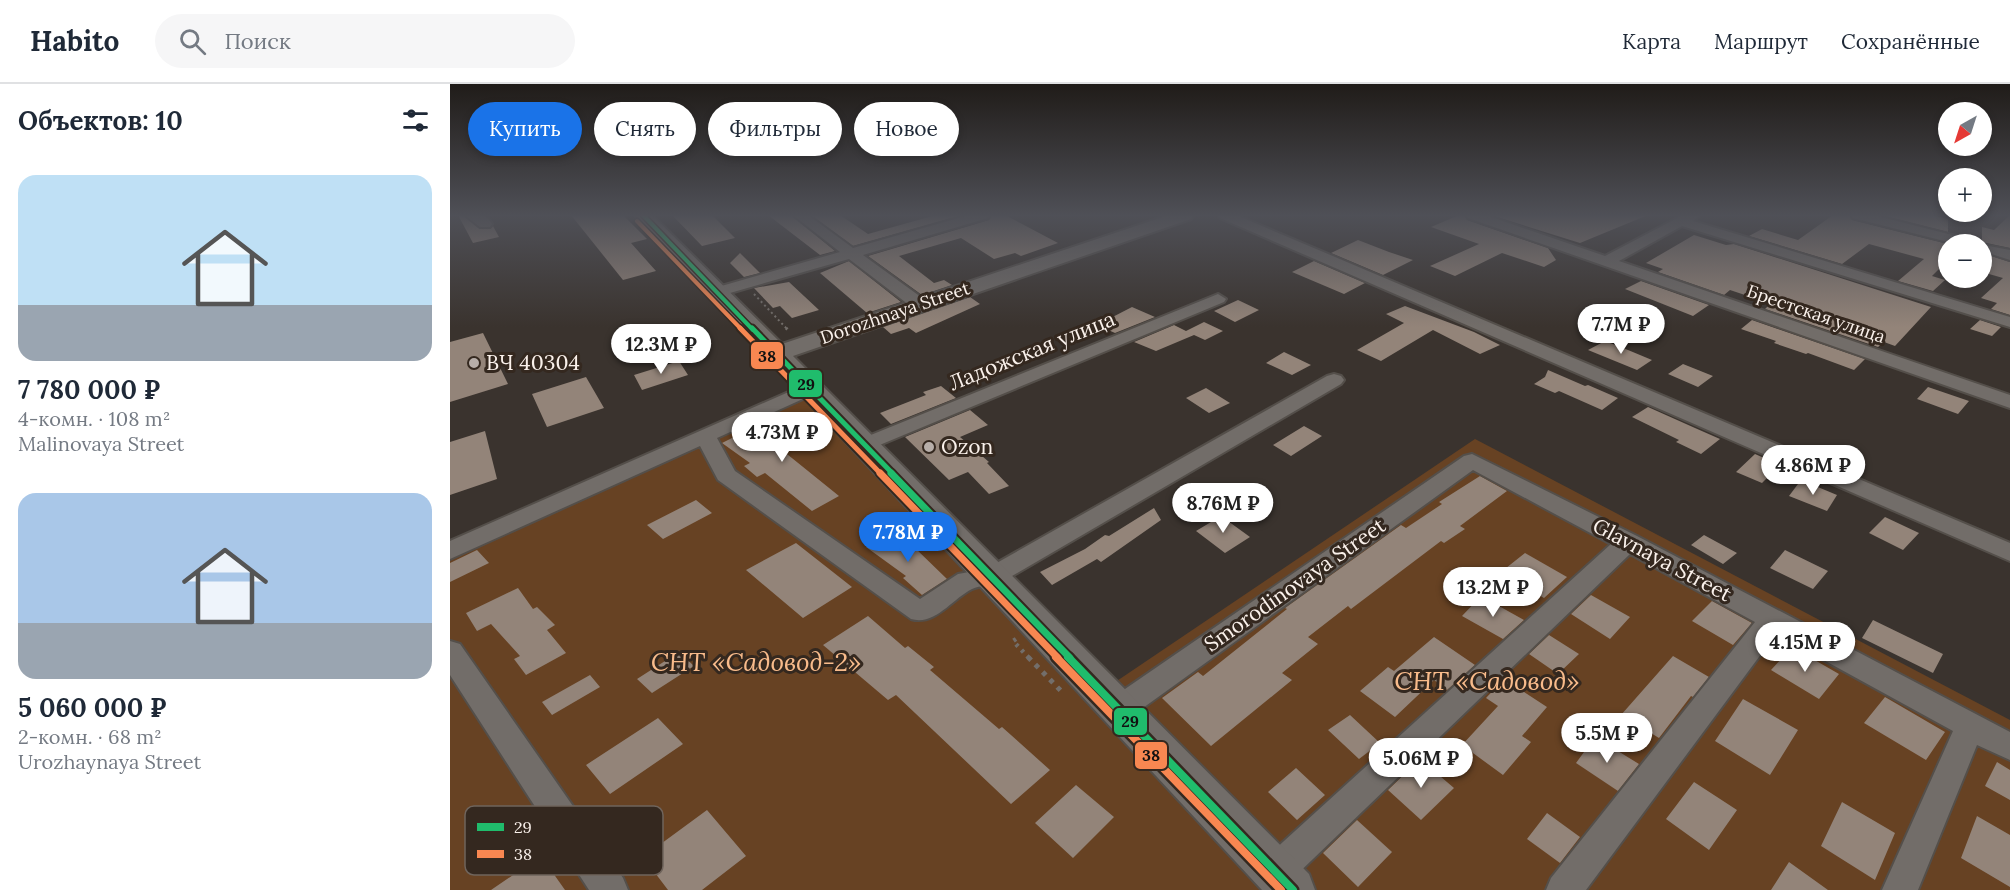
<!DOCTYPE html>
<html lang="ru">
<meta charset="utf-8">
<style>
body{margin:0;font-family:Lora,serif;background:#f6f6f7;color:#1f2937;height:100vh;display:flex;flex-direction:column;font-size:22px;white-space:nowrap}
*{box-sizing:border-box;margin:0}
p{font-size:20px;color:#747a83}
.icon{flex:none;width:33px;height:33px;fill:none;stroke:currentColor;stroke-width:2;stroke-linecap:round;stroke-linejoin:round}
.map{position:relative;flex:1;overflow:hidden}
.drawer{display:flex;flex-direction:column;background:#fff;width:450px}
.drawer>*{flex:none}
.guide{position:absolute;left:18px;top:18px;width:570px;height:54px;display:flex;gap:12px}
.needle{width:39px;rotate:219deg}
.fabs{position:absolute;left:1488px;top:18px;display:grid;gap:12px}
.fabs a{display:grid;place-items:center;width:54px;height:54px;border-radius:50%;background:#fff;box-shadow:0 3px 9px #0003;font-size:30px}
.price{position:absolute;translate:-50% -51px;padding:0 14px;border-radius:21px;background:#fff;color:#222;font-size:20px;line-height:39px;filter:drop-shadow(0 2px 3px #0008)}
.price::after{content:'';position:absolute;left:50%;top:36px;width:18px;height:14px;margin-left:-9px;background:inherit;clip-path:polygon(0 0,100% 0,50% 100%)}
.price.on{background:#1a73e8;color:#fff}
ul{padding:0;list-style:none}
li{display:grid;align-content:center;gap:12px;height:318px;padding:0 18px}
li span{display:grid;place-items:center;height:186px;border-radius:18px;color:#555}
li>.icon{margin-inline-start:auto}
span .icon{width:108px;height:108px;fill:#fffc;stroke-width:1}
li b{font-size:26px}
h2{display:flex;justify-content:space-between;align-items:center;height:72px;padding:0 18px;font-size:26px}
.chip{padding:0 21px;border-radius:27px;background:#fff;box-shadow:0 3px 9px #0003;font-size:21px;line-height:54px}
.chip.on{background:#1a73e8;color:#fff}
header{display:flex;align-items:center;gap:36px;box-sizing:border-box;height:84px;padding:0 30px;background:#fff;border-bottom:2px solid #e0e1e3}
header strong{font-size:28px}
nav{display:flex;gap:33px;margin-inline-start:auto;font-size:21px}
.search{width:420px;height:54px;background:#f6f6f7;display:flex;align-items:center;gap:15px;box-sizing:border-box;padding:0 21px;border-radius:33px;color:#747a83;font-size:22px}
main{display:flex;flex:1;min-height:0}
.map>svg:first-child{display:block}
</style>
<header>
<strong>Habito</strong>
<div class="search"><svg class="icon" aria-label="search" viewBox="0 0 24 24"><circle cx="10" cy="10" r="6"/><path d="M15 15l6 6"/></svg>Поиск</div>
<nav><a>Карта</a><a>Маршрут</a><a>Сохранённые</a></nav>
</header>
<main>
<section class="drawer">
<h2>Объектов: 10<svg class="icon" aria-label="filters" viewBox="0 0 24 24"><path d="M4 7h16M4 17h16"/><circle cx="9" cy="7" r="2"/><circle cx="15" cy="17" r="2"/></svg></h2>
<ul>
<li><span style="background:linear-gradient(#bfe0f5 70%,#9aa5b1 0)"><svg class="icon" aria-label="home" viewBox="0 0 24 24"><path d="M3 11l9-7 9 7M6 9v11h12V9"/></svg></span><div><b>7 780 000 ₽</b><p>4-комн. · 108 m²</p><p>Malinovaya Street</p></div></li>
<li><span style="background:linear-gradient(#a9c7e8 70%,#9aa5b1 0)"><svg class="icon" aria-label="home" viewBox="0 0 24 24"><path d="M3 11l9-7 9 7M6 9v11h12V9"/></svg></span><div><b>5 060 000 ₽</b><p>2-комн. · 68 m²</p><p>Urozhaynaya Street</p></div></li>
</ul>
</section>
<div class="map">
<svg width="1560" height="806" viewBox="0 0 1560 806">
<rect width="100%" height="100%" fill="#3a332e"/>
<path fill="#674223" d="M359 305 652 607 1025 355 1560 636V806H0V467Z"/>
<path fill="#938479" d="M8 131H13L30 145H40L43 142 49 153 23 159Z
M121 131H173L197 155 181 159 206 187 173 196Z
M222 131H262L285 154 252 162Z
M318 131H341L385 167 370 171Z
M361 131H390L418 150 486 131H512L403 162Z
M542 131H555L608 159 571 172 565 169 544 175 511 154 449 172 484 199 494 196 502 201 472 211 418 172 539 136Z
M1009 131H1014L1017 136 1098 164 1106 176 1094 183 1052 169 1005 192 980 182 1029 160 981 143Z
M1041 131H1198L1130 159Z
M1383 131H1399L1402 136 1498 160V176L1482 192 1495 196 1483 207 1448 197 1474 175 1419 160 1392 180 1299 152 1312 145 1348 156Z
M1431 131H1481L1498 135V148Z
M1560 131V164L1532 158V143L1544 146Z
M1244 151 1276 161 1284 160 1481 223 1445 262 1434 258 1428 263 1315 225 1320 220 1319 219 1280 206 1274 211 1208 188 1213 185 1196 179Z
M908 156 939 168 963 176 933 191 881 169Z
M290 169 310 189 294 193 280 179Z
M1532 169 1560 178V231L1541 225 1547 219 1531 214 1553 194 1532 188Z
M399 177 451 218 417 229 370 189Z
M864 177 915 199 894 210 842 188Z
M1191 197 1259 221 1243 232 1175 205Z
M339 198 369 226 342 234 330 222 323 224 304 204Z
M520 213 530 220 466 249 459 244 441 250 433 243Z
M788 216 809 226 785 238 764 227Z
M955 222 1024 248 1050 261 1030 270 983 246 931 277 907 266 954 239 936 230Z
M682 223 705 233 665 249 647 241Z
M1302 236 1415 275 1404 286 1358 269 1356 270 1324 259 1326 257 1291 245Z
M1530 236 1551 243 1542 252 1520 245Z
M754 238 773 247 755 256 744 251 706 267 684 258 724 241 736 247Z
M33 249 58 300 0 318V258Z
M1155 257 1178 266 1202 276 1187 286 1138 266Z
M834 268 861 281 842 291 816 279Z
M229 277 238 291 192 306 184 291Z
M1233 280 1263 292 1248 303 1218 290Z
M1098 286 1135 302 1138 301 1168 314 1152 326 1109 307 1105 309 1084 300 1095 293Z
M136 293 154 324 97 343 82 310Z
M491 302 506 314 441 340 430 329 476 311 473 308Z
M1478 303 1519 317 1508 330 1467 315Z
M756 304 780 319 759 329 736 314Z
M1198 323 1245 344 1270 355 1251 370 1226 358 1229 356 1182 333Z
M520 326 538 341 510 353 539 378 537 379 559 402 539 410 518 388 499 396 455 353Z
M351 337 368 348 332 366 389 412 362 427 315 389 307 393 294 382 300 379 272 359 302 344 317 353Z
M854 342 872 352 841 372 823 361Z
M35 347 47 395 0 411V358Z
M1305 370 1330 381 1312 399 1286 388Z
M1030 392 1057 407 1010 442 1015 445 994 459 991 457 901 525 898 522 858 553 868 560 832 589 842 596 761 662 712 614 748 588 753 592 837 525 835 524 951 441 956 444 992 420 989 418Z
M1351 396 1387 411 1377 427 1339 412Z
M246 416 262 429 213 455 197 441Z
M704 424 711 436 651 478 647 475 602 501 590 488 635 465 655 451 659 452Z
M771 432 800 453 775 469 746 447Z
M1435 433 1469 449 1453 466 1419 449Z
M440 448 465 464 497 495 472 511 453 494 456 492 416 463Z
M1254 451 1287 469 1273 480 1241 461Z
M346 459 402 503 353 534 296 486Z
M27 466 39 479 0 498V479Z
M1335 466 1378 487 1363 505 1320 484Z
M1075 469 1117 493 1094 514 1051 488Z
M68 504 83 525 87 523 105 541 97 546 116 569 76 591 64 575 70 572 41 540 27 547 16 529Z
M1141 511 1180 533 1160 555 1121 530Z
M1031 512 1074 536 1053 555 1012 532Z
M1262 517 1302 539 1283 561 1242 537Z
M418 532 455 564 458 562 484 583 480 586 549 645 552 643 600 686 561 720 446 611 438 616 373 561Z
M1423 536 1493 570 1483 589 1412 554Z
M1099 551 1129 570 1108 590 1079 570Z
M984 553 1025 581 997 606 984 596 945 633 910 607 938 583 944 587Z
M1342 563 1389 590 1369 615 1321 586Z
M229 568 244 582 202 609 187 595Z
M1223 572 1259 593 1243 613 1241 612 1209 654 1171 631Z
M140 591 150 603 102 631 92 618Z
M1054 595 1097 623 1072 652 1081 658 1053 691 1012 661 1048 622 1036 614Z
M1435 613 1495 648 1476 676 1414 639Z
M1293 615 1348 646 1320 691 1265 657Z
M900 631 930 659 909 675 878 646Z
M208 634 233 660 160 710 136 681Z
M1145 653 1189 680 1168 707 1126 679Z
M970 675 1004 704 971 736 938 706Z
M1547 678 1560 686V716L1535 702Z
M846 684 875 711 847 736 818 708Z
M1244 698 1287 726 1259 766 1216 735Z
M626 701 664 733 623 774 585 739Z
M1392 718 1445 749 1425 796 1371 762Z
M257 726 296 772 252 806H218L193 773Z
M1097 729 1130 753 1110 779 1077 755Z
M1527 732 1560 751V803L1511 774Z
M907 736 942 768 908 803 873 769Z
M91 772 115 806H41Z
M1339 778 1378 806H1321Z"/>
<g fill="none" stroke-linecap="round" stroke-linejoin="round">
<g stroke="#544f4a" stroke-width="4">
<path id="minor" d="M15 131C26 130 36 129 42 140L40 143H30Z
M343 131H358L403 164 519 131H540L538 134 413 171 475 216 477 220 475 224H463L399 175 273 211H261L259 208 261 205 390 168Z
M768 131H786L1560 459V477L770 134Z
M1016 131H1035L1155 172 1233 131H1250L1243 137 1560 233V243L1232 142 1169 177 1560 311V324L1018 134Z
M1401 131H1423L1526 157 1528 160 1560 166V176L1532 167V160H1506L1403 134Z
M768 210 776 215 774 218 420 365 413 367 406 365 402 361 406 357Z
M884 290 891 292 894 296 891 300 550 499C541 502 530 501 522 505 502 515 485 542 461 535L268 396 250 362 0 475V457L359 299 366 301 369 305 366 309 267 354 285 387 470 515 508 490 536 485 877 292Z
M1022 370 1187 452 1560 648V676L1527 661 1468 806H1432L1503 647 1326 550 1136 806H1096L1101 794 1305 538 1180 470 837 800 825 805 813 800 808 788 813 776 1161 460 1023 386 679 634 669 637 659 634 654 625 659 616 1014 372Z
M0 557 10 560 173 794 178 806H139L0 591Z"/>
</g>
<g stroke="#544f4a" stroke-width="4">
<path id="tertiary" d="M185 131H202L332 260 719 131H743L741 135 343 272 859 790 865 806H812Z"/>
</g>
<path stroke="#736e6a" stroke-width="2" stroke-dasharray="2 3" stroke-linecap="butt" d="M304 210 338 246"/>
<path stroke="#736e6a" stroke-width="3" stroke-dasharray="2 4" stroke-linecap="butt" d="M336 244 340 248"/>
<path stroke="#736e6a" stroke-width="4.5" stroke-dasharray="3 5" stroke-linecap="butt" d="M566 555 563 557 579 574"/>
<path stroke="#736e6a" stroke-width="5" stroke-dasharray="4.5 6" stroke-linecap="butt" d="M578 573 612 608"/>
<use href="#minor" fill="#726d69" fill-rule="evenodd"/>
<use href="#tertiary" fill="#726d69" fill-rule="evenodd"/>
<g stroke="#34281f" stroke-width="7">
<path id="bus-1-far3" d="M193 131 303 246"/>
</g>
<g stroke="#34281f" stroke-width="9">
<path id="bus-1-far2" d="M302 244 443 390"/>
</g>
<g stroke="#34281f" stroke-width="11">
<path id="bus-1-far1" d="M441 389 620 574"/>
</g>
<g stroke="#34281f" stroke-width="13">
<path id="bus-1" d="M618 573 843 806"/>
</g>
<g stroke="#34281f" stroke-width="7">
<path id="bus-2-far3" d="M187 137 292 246"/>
</g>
<g stroke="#34281f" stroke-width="9">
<path id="bus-2-far2" d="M290 244 431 390"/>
</g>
<g stroke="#34281f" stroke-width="11">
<path id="bus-2-far1" d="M430 389 608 574"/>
</g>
<g stroke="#34281f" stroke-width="13">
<path id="bus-2" d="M606 573 831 806"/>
</g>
<use href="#bus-1-far3" stroke="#20bc6c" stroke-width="4"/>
<use href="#bus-1-far2" stroke="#20bc6c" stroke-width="5"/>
<use href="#bus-1-far1" stroke="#20bc6c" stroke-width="7"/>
<use href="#bus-1" stroke="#20bc6c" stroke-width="8"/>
<use href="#bus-2-far3" stroke="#f88751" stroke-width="4"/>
<use href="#bus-2-far2" stroke="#f88751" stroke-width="5"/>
<use href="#bus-2-far1" stroke="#f88751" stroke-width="7"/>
<use href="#bus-2" stroke="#f88751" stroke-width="8"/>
</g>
<linearGradient id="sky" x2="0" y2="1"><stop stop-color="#201c19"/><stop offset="0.54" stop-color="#4f5057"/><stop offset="1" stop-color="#4f5057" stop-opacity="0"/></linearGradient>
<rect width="1560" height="243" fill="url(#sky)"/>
<g fill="#b7aea9" stroke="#34281f" stroke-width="2">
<circle cx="24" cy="279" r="6"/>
<circle cx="479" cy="363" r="6"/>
</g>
<g text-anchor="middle" stroke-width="6" stroke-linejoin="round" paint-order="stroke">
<g font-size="18" fill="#faf1eb" stroke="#34281f">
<text transform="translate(445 229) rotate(-19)" y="6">Dorozhnaya Street</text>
<text transform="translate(1366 230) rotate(19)" y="6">Брестская улица</text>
</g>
<g font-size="21" fill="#faf1eb" stroke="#34281f">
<text transform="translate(582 267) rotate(-22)" y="7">Ладожская улица</text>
<text transform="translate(1212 476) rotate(28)" y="7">Glavnaya Street</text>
<text transform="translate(845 501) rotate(-35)" y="7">Smorodinovaya Street</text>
</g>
<g font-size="21" fill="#faf1eb" stroke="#34281f" text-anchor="start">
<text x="36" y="286">ВЧ 40304</text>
<text x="491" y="370">Ozon</text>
</g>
<g font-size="26" font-style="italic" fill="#f8bb8b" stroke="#34281f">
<text x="306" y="587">СНТ «Садовод-2»</text>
<text x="1037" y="606">СНТ «Садовод»</text>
</g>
</g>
<rect x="15" y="722" width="198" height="69" rx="9" fill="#34281f" stroke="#6f645c" stroke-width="1.5"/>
<rect x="27" y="739" width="27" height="8" fill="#20bc6c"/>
<rect x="27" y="766" width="27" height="8" fill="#f88751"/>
<g font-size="16" fill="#faf1eb">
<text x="64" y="749">29</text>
<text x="64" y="776">38</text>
</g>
<g stroke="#34281f" stroke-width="2">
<rect x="300" y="257" width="34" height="29" rx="6" fill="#f88751"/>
<rect x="338" y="285" width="35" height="29" rx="6" fill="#20bc6c"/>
<rect x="663" y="623" width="35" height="29" rx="6" fill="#20bc6c"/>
<rect x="684" y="657" width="34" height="29" rx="6" fill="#f88751"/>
</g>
<g font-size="16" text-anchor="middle" font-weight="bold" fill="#111">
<text x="317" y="278">38</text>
<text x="356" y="306">29</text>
<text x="680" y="643">29</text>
<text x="701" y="677">38</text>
</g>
</svg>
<div class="fabs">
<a><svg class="needle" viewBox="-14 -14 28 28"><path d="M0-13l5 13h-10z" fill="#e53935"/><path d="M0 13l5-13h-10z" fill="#747a83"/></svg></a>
<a>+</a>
<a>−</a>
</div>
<b class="price" style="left:1171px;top:271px">7.7M ₽</b>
<b class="price" style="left:211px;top:291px">12.3M ₽</b>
<b class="price" style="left:332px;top:379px">4.73M ₽</b>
<b class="price" style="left:1363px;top:412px">4.86M ₽</b>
<b class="price" style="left:773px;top:450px">8.76M ₽</b>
<b class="price on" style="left:458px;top:479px">7.78M ₽</b>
<b class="price" style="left:1043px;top:534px">13.2M ₽</b>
<b class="price" style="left:1355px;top:589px">4.15M ₽</b>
<b class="price" style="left:1157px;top:680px">5.5M ₽</b>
<b class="price" style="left:971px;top:705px">5.06M ₽</b>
<div class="guide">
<a class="chip on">Купить</a>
<a class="chip">Снять</a>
<a class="chip">Фильтры</a>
<a class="chip">Новое</a>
</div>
</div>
</main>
